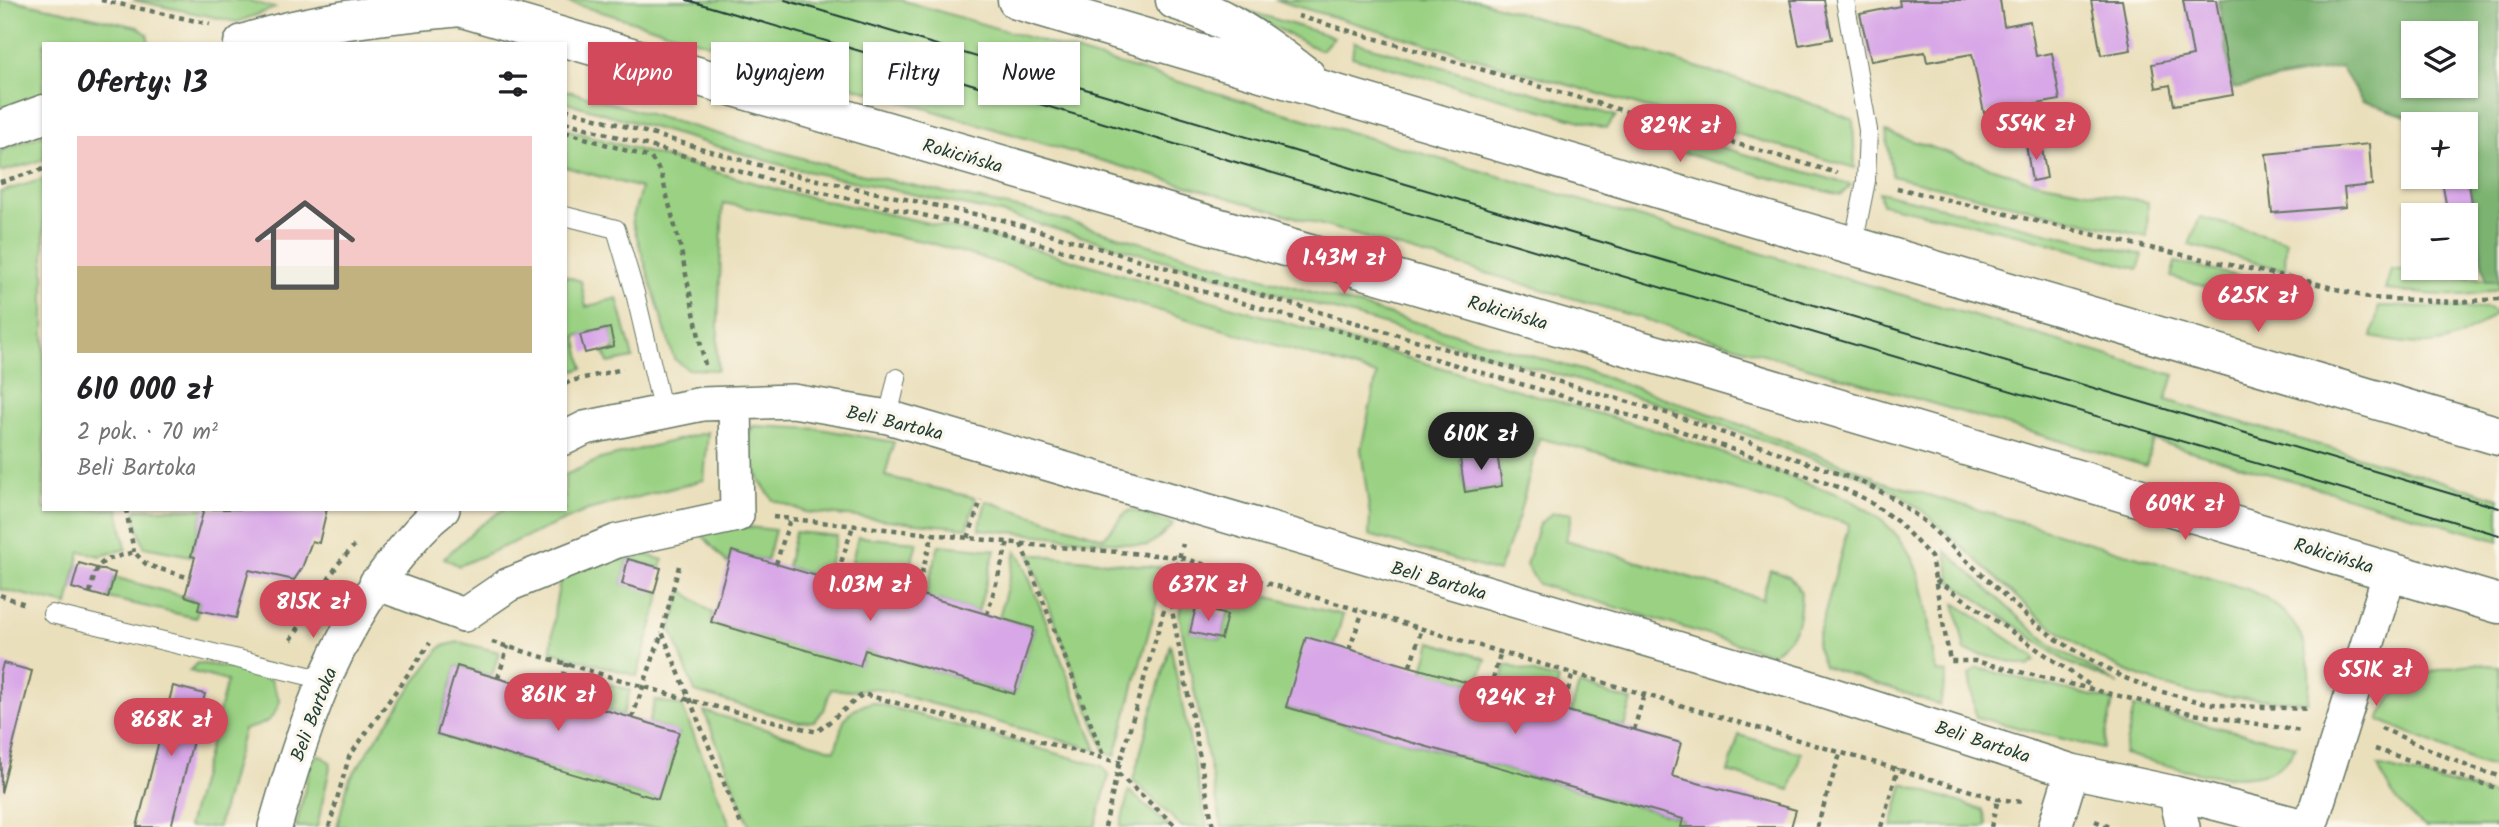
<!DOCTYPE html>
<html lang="pl">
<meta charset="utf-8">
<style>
body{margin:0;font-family:Kalam,sans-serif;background:#f2f2f2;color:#202124;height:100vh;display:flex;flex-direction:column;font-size:26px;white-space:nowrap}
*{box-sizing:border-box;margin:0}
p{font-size:23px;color:#757577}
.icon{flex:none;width:38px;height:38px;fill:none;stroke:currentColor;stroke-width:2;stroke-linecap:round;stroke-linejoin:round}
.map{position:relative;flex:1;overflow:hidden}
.sheet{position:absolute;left:42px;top:42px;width:525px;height:469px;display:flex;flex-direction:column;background:#fff;border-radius:0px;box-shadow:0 2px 5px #0004}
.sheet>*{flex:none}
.banner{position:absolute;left:588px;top:42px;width:665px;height:63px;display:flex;gap:14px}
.buttons{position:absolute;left:2401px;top:21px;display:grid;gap:14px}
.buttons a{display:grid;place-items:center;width:77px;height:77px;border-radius:0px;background:#fff;box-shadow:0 2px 5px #0004;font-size:35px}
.price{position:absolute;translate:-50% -60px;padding:0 16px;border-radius:24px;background:#d1495b;color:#fff;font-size:23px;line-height:46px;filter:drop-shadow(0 2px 4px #0008)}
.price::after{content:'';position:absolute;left:50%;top:42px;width:21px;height:16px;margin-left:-10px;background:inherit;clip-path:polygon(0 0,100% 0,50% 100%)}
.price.selected{background:#222;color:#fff}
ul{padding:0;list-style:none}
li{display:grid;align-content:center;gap:14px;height:371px;padding:0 35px}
li span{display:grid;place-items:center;height:217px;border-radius:0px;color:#555}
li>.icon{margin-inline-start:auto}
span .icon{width:126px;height:126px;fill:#fffc;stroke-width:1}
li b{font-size:30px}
h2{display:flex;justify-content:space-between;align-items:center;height:84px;padding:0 35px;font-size:30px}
.pill{padding:0 24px;border-radius:0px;background:#fff;box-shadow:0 2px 5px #0004;font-size:24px;line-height:63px}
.pill.selected{background:#d1495b;color:#fff}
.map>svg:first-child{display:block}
</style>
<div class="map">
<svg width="2499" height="827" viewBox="0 0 2499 827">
<rect width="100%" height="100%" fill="#fbf7ec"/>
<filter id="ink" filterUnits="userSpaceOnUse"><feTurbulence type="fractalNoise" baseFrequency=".0143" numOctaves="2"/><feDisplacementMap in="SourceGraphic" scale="14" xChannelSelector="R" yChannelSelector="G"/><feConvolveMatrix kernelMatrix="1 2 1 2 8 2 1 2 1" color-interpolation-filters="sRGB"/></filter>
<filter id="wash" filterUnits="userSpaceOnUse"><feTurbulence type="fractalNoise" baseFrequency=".00686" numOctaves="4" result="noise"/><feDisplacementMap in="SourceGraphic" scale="28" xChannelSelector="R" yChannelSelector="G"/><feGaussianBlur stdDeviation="1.57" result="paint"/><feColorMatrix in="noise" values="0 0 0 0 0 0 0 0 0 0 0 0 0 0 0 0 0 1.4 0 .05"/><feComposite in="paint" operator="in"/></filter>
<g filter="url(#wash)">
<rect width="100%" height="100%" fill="#eadfbb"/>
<path fill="#9ad183" stroke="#5c875c" stroke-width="2" fill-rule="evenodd" d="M0 0H12L138 27 147 34 149 44H44V96L0 112Z
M133 0H247L275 8 237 22Z
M561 0H901L2174 375 2166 400 2499 498V541L2153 440 2146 466 1055 147Z
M1275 0H1478L1797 98 1853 120 1855 168Z
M1235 7 1334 37 1323 49H1317Z
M1354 42 1616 116 1606 128 1352 57Z
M565 90 847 171 1036 212 1601 376 1728 420 1874 476V479L2247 589C2299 612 2315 647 2308 702L2199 695 2162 685 2119 668 2090 653 2037 616 1930 517 1898 493 1865 477 1669 407 1004 214 792 168 565 102Z
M1645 125 1851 185 1841 195 1771 178 1645 142Z
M565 129 786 192 997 238 1672 435 1840 495C1928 536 1922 587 1936 672L1947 673 1940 705 1824 666 1816 645 1849 524 1698 479 1539 438 1518 519 1498 572 1369 535 1370 516 1361 449 1377 375 927 242 723 203 717 351 718 370 688 369 674 359 632 221 641 188 565 167ZM1497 453 1501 486 1465 492 1460 458Z
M1886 132 2032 181 2148 202 2147 237 1892 176Z
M44 134V160L0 172V151Z
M44 179V509H118L126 549 100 556 80 551 68 605 0 589V192Z
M1879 192 2143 255 2138 269 2025 236 1882 204Z
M2200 217 2286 241 2285 270 2189 245Z
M2175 262 2286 287 2280 308 2171 277Z
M2392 269 2499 281V288C2464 301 2422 293 2386 290Z
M565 276 581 281 586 307 617 298 633 358 608 363 604 352 614 350 610 328 576 336 583 368 565 374Z
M2379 306 2488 308 2497 312C2452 349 2428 349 2372 337Z
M753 426 820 429 894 442 885 476 976 498 967 528 806 512 773 500 760 481 749 456 748 436Z
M708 432 704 480 588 510 459 566 444 558 478 527 504 509H565V475L601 459Z
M986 501 1104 538 1123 515 1131 510 1173 524 1160 537 1147 546 979 529Z
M138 509H204L191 556 144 547 134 515Z
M1553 513H1572L1566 540 1762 599 1770 570 1789 576 1801 592C1799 626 1799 633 1771 654L1538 584 1526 565 1539 524Z
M740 526 775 530 767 561 732 552 728 564 701 534Z
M795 532 837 536 825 578 787 567Z
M858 537 917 542 904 590 884 584 881 595 846 584Z
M939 545 995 550 978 612 925 596Z
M627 549 663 560 661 568 628 559 622 584 661 593 637 676 551 651 555 607 561 576Z
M1016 551 1020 555 1097 750 876 688 851 691 831 689 824 710 814 721 799 722 695 692 671 629 682 590 713 614 711 622 860 665 865 650 1014 694 1034 628 999 618Z
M1946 551 2029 627 2054 647 2119 684 2067 662 1951 581Z
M1029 554 1166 568 1115 756 1105 752Z
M114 577 200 601 196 618 108 598Z
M1235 589 1343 615 1334 645 1287 708 1682 819 1681 827H1222L1179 615 1183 598 1198 601 1190 631 1221 639Z
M1955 603 2033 656 2035 661 2028 666 1965 651Z
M459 642 499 652 492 676 457 666 437 734 657 799 679 733 649 723 655 700 682 706 731 827H337L349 780 414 683 442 646Z
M1431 642 1486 659 1477 685 1423 671Z
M1170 644 1207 827H1182L1133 780Z
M197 663 239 669 271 680 280 701C272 724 265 723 244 730L218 827H188L227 681 189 671Z
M2471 664 2499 666V769L2476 762 2379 720C2393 681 2433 668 2471 664Z
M1506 665 1559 680 1551 707 1499 692Z
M1977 668 2113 701 2103 749 1976 717 1969 675Z
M576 675 630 690 623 715 569 699Z
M1579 685 1632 701 1624 727 1571 712Z
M872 702 1102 766 1109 776 1095 827H750L704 711 835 750C845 720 839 713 872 702Z
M2134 707 2296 746C2292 754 2287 761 2279 767 2242 791 2164 764 2124 754Z
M1739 735 1801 753 1790 790 1728 772Z
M318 754 331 763 317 827H296L311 763Z
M2378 766 2499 796V810L2495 827H2426C2403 812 2388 791 2378 766Z
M1903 784 1983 810 1987 823 1986 827H1892Z
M1129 791 1170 827H1120Z"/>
<path fill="#7bb371" stroke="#4d7852" stroke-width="2" fill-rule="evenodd" d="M2218 0H2499V281H2486L2468 177 2466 124H2429L2362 101 2341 67 2233 88ZM2413 33H2466V86H2413Z"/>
<g id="blocks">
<path fill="#d8a7e7" d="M1790 0H1824L1832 39 1799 45Z
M1899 0H2000L2004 26 2030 21 2036 56 2052 53 2060 100 1984 113 1972 54 1927 62 1925 52 1871 61 1860 14 1900 6Z
M2091 0H2122L2131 50 2101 55Z
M2183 0H2216L2233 95 2174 105 2170 85 2156 88 2152 64 2193 56Z
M2041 143 2047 178 2032 181 2026 145Z
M2369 144 2372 185 2344 188 2346 207 2272 213 2266 154Z
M2468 177 2480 254 2466 257V215H2448L2442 181Z
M610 328 614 346 585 353 580 335Z
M1497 453 1502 486 1465 492 1460 458Z
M204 509H327L319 543 312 541 302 568 294 580 249 570 236 618 198 610 200 601 185 596 195 557 191 556Z
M732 551 881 595 884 584 1034 628 1014 694 865 650 860 666 711 622Z
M628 559 661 568 654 593 622 584Z
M79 563 115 573 108 598 72 588Z
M1196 607 1227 615 1221 639 1190 632Z
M1306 637 1681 743 1672 776 1796 810 1791 827H1681L1683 819 1286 707Z
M3 663 32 671 1 793 0 675Z
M457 666 679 732 658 799 437 734Z
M173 686 205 694 171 827H137Z"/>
</g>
</g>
<g filter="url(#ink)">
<use href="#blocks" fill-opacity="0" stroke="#667663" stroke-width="2"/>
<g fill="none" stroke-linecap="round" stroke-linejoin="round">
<g stroke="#667663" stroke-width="20">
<path id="lane" d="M1845 0 1868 130 1866 181 1853 246
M565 216 616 229 635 293 663 412
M888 417 897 378
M52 614 325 680"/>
</g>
<g stroke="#667663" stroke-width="36">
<path id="street" d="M565 438 585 428 702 404 793 401 888 417 1796 683 2072 771 2175 793 2308 827
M376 583 464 615 508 585 617 541 737 515 735 403
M2175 793 2183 827
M275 827C302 731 332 639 395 560 410 541 423 524 443 509
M2055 827 2072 771
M2310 827 2390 572"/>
</g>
<g stroke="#667663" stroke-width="41">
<path id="secondary" d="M435 0 1702 368 2499 604
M1017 0 2499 436
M1175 0C1225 15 1265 46 1306 76
M243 44C312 21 388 14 460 7
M0 130 44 114"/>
</g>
<path stroke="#667663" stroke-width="4.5" stroke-dasharray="5 5" stroke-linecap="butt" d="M101 0 210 24
M1298 16 1837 173
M565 109 790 174 1002 220 1670 414 1859 481 1893 498 1925 522 2033 622 2059 641 2120 676 2159 691 2197 701 2219 705 2309 709
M565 122 787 185 999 232 1672 428 1846 490 1867 500 1898 522 1931 557 1950 661H1975L2194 714 2301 731
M565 132 651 158 661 173 680 246 705 365
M0 182 44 169
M1897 188 2150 248 2307 281 2369 298 2457 302 2499 299
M565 384 571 381 623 369
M126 509 134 552
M773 517 1034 545 1179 557 1998 799 2022 802
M968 538 981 500
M1021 544 1104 758
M776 564 790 519
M679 566 662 632 742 827
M1936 580 2091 686
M835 581 853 526
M90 593C98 557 100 562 134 552L147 565 190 578
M916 593 933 534
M1169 594 1213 827
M0 595 25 604
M987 615 1008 542
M291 640 338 564 354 546
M492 642 689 700 817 732 863 694 1121 763
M1349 650 1363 611
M1410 666 1422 628
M498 678 508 646
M1490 689 1501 651
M558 696 567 663
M1562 710 1573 673
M632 718 662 633
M2381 728 2472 768 2499 776
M1634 730 1644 694
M2375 749 2499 789
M1118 774 1177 827
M2095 821 2110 827
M329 827 349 757 430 643
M1105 827 1117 773 1183 544
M1817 827 1841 751
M1881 827 1898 768
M1991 827 1998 799"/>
<use href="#lane" stroke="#fff" stroke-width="18"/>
<use href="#street" stroke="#fff" stroke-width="33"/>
<use href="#secondary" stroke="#fff" stroke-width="38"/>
<path stroke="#1f3d34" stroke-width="2" d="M687 0 2499 535
M785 0 2499 508"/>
</g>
</g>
<g text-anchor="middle" stroke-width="7" stroke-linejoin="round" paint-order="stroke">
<g font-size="19" fill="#1f3d34" stroke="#fbf7ec">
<text transform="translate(963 155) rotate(16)" y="7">Rokicińska</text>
<text transform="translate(1508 312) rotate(16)" y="7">Rokicińska</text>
<text transform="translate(895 422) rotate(13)" y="7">Beli Bartoka</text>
<text transform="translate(2334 555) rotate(17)" y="7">Rokicińska</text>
<text transform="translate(1439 580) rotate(16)" y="7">Beli Bartoka</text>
<text transform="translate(313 714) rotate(-69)" y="7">Beli Bartoka</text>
<text transform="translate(1983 741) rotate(18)" y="7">Beli Bartoka</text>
</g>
</g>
</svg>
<div class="buttons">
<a><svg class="icon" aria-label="layers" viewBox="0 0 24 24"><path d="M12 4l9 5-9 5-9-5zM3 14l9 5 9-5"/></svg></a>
<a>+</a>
<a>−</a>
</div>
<b class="price" style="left:2036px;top:162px">554K zł</b>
<b class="price" style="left:1680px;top:164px">829K zł</b>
<b class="price" style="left:1344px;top:296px">1.43M zł</b>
<b class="price" style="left:2258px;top:334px">625K zł</b>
<b class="price selected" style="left:1481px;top:472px">610K zł</b>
<b class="price" style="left:2185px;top:542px">609K zł</b>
<b class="price" style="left:870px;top:623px">1.03M zł</b>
<b class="price" style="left:1208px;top:623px">637K zł</b>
<b class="price" style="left:313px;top:640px">815K zł</b>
<b class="price" style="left:2376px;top:708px">551K zł</b>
<b class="price" style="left:558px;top:733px">861K zł</b>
<b class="price" style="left:1515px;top:736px">924K zł</b>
<b class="price" style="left:171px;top:758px">868K zł</b>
<div class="banner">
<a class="pill selected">Kupno</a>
<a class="pill">Wynajem</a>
<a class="pill">Filtry</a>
<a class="pill">Nowe</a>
</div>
<section class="sheet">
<h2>Oferty: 13<svg class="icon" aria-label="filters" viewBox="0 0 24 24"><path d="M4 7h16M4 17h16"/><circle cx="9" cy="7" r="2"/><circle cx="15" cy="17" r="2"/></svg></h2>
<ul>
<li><span style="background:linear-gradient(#f6c9c9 60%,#c2b280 0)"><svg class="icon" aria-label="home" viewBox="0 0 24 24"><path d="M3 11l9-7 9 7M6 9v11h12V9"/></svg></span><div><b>610 000 zł</b><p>2 pok. · 70 m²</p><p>Beli Bartoka</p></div></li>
</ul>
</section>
</div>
